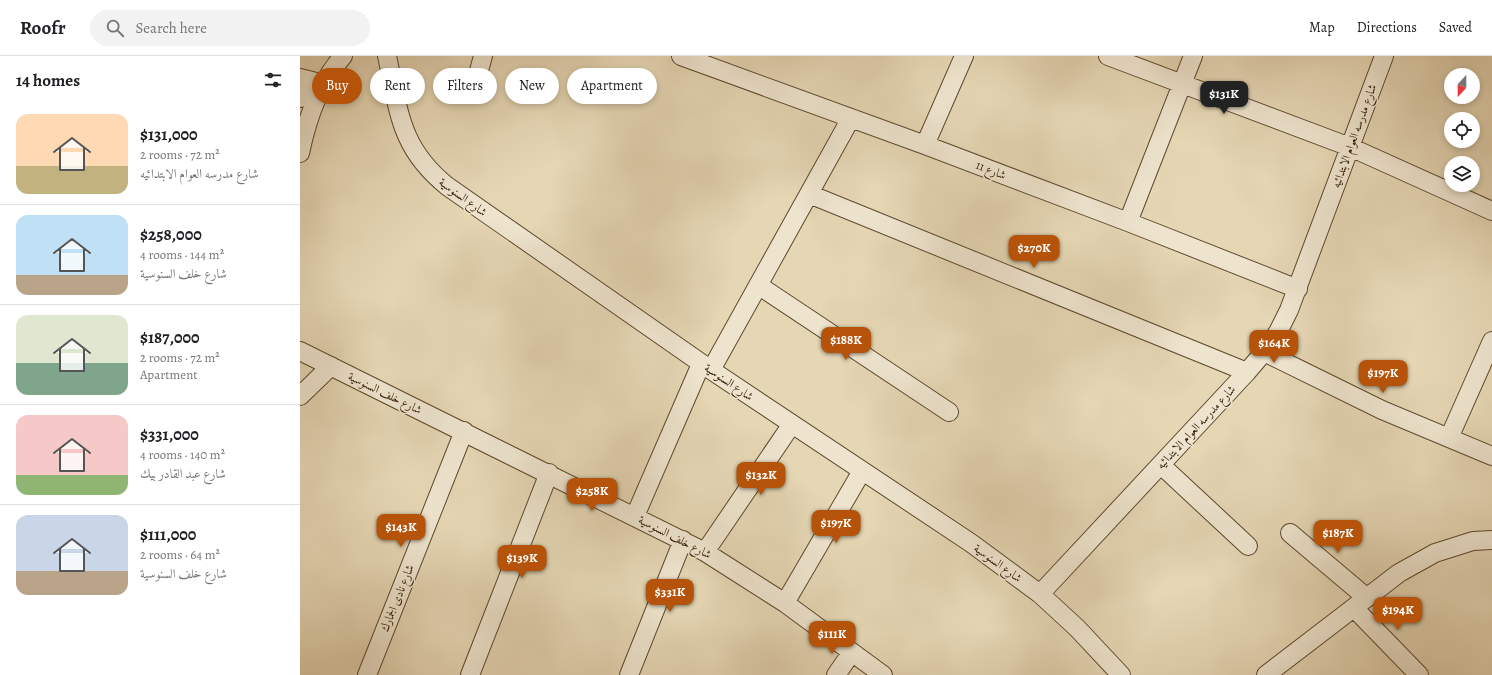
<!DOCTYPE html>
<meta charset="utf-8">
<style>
body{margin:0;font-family:Alegreya,Amiri,serif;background:#f2f2f2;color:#202124;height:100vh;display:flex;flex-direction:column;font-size:15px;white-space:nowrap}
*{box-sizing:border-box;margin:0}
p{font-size:13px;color:#757577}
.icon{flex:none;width:22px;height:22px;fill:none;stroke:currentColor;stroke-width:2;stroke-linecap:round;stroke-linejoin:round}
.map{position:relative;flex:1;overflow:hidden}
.panel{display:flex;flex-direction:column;background:#fff;width:300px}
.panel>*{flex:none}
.top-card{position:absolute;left:12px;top:12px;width:380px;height:36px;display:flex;gap:8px}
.needle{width:26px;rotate:201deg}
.fabs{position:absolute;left:1144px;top:12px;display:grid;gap:8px}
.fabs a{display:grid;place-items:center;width:36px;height:36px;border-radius:50%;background:#fff;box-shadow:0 2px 6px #0003;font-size:20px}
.price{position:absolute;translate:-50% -34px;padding:0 9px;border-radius:8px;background:#b45309;color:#fff;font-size:13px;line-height:26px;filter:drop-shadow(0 1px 2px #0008)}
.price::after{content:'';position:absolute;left:50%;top:24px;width:12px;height:9px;margin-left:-6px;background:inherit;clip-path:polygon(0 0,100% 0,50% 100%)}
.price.selected{background:#222;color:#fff}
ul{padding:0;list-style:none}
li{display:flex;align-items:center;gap:12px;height:100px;padding:0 16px}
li+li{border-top:1px solid #e0e0e0}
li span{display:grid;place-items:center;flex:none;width:112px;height:80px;border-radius:12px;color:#555}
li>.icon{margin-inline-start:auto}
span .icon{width:48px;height:48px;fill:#fffc;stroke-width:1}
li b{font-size:17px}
h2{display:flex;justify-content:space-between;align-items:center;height:48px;padding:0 16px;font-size:17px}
.chip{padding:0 14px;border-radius:18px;background:#fff;box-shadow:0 2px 6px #0003;font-size:14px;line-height:36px}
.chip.selected{background:#b45309;color:#fff}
header{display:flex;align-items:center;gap:24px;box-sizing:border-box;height:56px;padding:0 20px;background:#fff;border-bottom:1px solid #e0e0e0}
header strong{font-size:19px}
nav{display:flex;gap:22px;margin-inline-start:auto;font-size:14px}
.search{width:280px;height:36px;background:#f2f2f2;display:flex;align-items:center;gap:10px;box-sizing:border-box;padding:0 14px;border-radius:22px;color:#757577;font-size:15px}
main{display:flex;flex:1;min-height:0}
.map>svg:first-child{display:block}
</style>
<header>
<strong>Roofr</strong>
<div class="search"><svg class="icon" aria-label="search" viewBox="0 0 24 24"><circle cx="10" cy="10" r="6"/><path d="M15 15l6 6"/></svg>Search here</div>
<nav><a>Map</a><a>Directions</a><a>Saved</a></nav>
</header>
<main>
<section class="panel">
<h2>14 homes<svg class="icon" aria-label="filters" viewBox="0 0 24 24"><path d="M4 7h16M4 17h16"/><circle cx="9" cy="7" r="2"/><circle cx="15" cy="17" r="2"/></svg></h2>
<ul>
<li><span style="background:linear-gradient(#ffd9b3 65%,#c2b280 0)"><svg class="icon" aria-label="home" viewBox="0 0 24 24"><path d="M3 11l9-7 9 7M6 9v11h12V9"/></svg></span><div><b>$131,000</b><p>2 rooms · 72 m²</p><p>شارع مدرسه العوام الابتدائيه</p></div></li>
<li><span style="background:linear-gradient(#bfe0f5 75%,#b9a48a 0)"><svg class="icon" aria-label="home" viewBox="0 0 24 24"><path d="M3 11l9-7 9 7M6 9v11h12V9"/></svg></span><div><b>$258,000</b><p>4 rooms · 144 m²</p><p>شارع خلف السنوسية</p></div></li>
<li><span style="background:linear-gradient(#dfe7d0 60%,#7fa58c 0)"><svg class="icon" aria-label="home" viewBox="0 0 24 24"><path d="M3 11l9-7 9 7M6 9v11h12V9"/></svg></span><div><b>$187,000</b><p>2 rooms · 72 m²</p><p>Apartment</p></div></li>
<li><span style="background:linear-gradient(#f6c9c9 75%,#8fb573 0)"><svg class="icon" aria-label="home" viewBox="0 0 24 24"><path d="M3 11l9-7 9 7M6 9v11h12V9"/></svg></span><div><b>$331,000</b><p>4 rooms · 140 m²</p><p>شارع عبد القادر بيك</p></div></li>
<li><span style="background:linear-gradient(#c9d6e8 70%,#b9a48a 0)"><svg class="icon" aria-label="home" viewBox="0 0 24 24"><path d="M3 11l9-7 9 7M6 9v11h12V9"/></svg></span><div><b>$111,000</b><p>2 rooms · 64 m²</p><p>شارع خلف السنوسية</p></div></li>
</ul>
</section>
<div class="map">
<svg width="1192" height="619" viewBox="0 0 1192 619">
<rect width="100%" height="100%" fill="#e5d6b4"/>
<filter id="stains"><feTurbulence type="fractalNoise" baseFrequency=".005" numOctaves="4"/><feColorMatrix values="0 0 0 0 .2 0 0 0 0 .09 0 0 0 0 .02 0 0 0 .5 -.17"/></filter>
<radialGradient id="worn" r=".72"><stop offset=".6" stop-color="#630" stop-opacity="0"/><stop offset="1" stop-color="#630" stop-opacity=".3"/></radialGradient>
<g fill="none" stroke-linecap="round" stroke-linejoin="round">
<g stroke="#5d482d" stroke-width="20">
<path id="street" d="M87 0C99 56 100 92 147 130L411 314 671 487 740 538 777 572 821 619
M381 0 625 89 828 166 998 233
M808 0 1050 91 1192 155
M0 22 24 28
M173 37 183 0
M0 42 24 28
M625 89 664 0
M0 97C7 63 19 27 43 0
M509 138 947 316
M828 166 893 0
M458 229 649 356
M0 295 405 496 485 547 583 619
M964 296 1082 354 1192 400
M411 314 551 62
M0 340 31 310
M1149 382 1192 285
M861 409 948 490
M335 460 401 308
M990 477 1067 542
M405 496 492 368
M740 538 947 316 964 296 978 276 989 254 1084 0
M485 547 562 415
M1054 552 1119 619
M67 619 164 375
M170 619 249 417
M329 619 383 484
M536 619 552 596
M966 619 1099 517 1135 497 1173 485 1192 484"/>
</g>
<use href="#street" stroke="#eee4ce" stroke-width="18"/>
</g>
<g text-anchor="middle" stroke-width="3" stroke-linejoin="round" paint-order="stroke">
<g font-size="12" fill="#301800" stroke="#eee4ce">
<text transform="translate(1054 80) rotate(-70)" y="4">شارع مدرسه العوام الابتدائيه</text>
<text transform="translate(691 114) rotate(21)" y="4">شارع 11</text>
<text transform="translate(163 141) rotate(36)" y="4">شارع السنوسية</text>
<text transform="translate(429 326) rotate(34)" y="4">شارع السنوسية</text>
<text transform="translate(85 337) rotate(26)" y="4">شارع خلف السنوسية</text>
<text transform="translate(896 371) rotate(-47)" y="4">شارع مدرسه العوام الابتدائيه</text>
<text transform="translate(375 481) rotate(27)" y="4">شارع خلف السنوسية</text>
<text transform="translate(698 507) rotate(36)" y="4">شارع السنوسية</text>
<text transform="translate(97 542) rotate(-68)" y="4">شارع نادى الجمارك</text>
</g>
</g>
<rect width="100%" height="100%" filter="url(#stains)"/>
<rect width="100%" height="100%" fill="url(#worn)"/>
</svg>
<div class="fabs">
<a><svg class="needle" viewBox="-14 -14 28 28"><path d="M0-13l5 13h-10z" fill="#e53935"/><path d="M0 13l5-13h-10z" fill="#757577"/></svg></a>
<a><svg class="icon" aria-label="locate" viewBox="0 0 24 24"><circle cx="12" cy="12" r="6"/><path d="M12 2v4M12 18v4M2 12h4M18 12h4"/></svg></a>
<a><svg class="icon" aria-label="layers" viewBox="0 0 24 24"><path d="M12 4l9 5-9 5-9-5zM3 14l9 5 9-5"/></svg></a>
</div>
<b class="price selected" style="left:924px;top:59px">$131K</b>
<b class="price" style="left:734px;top:213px">$270K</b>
<b class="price" style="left:546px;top:305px">$188K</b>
<b class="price" style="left:974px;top:308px">$164K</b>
<b class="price" style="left:1083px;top:338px">$197K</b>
<b class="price" style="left:461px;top:440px">$132K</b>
<b class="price" style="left:292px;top:456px">$258K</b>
<b class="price" style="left:536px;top:488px">$197K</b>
<b class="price" style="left:101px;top:492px">$143K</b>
<b class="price" style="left:1038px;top:498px">$187K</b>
<b class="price" style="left:222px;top:523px">$139K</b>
<b class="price" style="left:370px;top:557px">$331K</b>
<b class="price" style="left:1098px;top:575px">$194K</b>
<b class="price" style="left:532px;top:599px">$111K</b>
<div class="top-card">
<a class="chip selected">Buy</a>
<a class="chip">Rent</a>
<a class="chip">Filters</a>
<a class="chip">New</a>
<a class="chip">Apartment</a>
</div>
</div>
</main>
